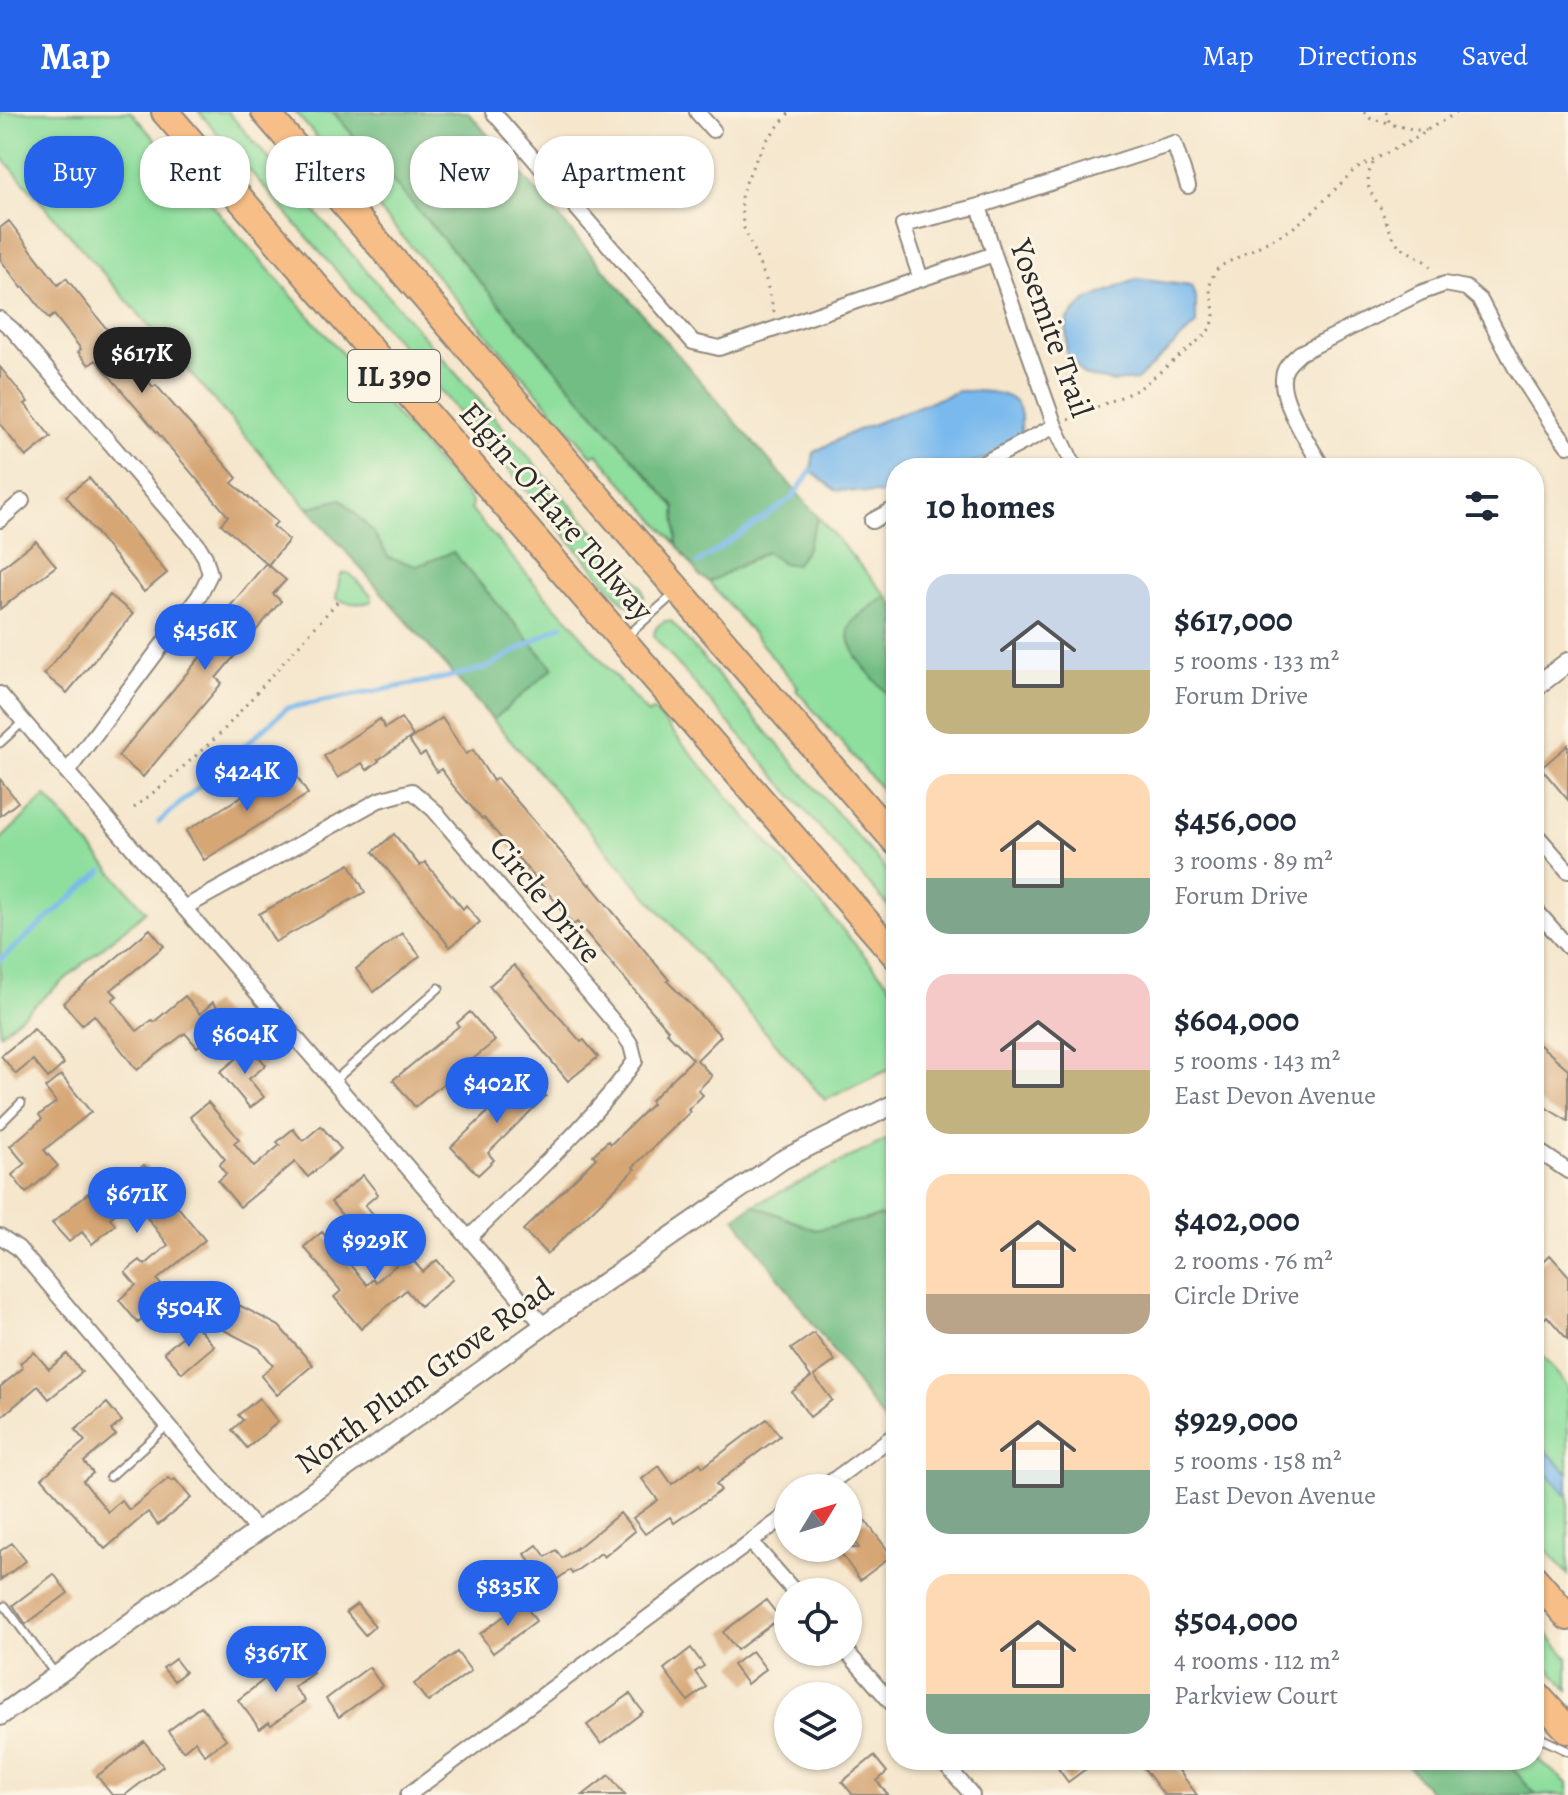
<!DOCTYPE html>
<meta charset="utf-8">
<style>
body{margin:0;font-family:Alegreya,serif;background:#f6f6f7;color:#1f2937;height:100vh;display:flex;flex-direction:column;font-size:30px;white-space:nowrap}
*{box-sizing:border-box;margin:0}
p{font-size:26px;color:#747a83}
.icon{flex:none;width:44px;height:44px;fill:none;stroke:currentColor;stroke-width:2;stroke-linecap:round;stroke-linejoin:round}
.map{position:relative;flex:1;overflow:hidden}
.side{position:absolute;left:886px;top:346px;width:658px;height:1312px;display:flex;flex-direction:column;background:#fff;border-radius:32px;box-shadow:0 2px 6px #0004}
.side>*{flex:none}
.hud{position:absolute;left:24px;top:24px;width:742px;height:72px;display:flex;gap:16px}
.needle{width:52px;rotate:52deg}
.tools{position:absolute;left:774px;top:1362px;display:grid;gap:16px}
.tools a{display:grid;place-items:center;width:88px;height:88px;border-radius:50%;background:#fff;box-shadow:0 2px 6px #0004;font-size:40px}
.price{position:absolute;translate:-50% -68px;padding:0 18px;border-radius:28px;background:#2563eb;color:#fff;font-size:26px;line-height:52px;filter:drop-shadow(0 2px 4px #0008)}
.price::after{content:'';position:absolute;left:50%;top:48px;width:24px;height:18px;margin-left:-12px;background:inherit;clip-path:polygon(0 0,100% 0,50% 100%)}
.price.on{background:#222;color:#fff}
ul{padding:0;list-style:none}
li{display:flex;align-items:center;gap:24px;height:200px;padding:0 40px}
li span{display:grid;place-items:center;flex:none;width:224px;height:160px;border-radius:24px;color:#555}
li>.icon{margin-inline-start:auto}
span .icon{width:96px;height:96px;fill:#fffc;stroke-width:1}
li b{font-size:34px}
h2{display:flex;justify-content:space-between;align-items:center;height:96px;padding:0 40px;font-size:34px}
.chip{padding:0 28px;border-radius:32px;background:#fff;box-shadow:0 2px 6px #0004;font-size:28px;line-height:72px}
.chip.on{background:#2563eb;color:#fff}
header{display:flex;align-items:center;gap:48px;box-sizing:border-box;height:112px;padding:0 40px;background:#2563eb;color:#fff}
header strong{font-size:38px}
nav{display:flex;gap:44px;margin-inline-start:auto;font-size:28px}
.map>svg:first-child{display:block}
</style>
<header>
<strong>Map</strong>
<nav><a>Map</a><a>Directions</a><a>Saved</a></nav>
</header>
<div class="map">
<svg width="1568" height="1683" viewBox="0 0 1568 1683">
<rect width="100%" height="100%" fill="#fcf5e5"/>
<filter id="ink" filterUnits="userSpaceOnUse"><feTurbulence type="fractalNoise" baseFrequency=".0125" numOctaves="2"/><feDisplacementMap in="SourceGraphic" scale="16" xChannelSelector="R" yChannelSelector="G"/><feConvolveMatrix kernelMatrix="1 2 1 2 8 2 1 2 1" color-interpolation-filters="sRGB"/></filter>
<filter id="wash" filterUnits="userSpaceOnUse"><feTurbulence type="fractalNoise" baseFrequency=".006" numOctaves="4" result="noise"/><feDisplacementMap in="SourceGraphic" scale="32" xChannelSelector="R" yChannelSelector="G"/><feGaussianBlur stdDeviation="1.8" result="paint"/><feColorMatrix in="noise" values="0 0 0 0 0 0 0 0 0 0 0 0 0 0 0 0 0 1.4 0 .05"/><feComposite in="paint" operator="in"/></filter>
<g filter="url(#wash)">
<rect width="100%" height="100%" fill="#f5e6cc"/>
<path fill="#8ede9d" stroke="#5c8464" stroke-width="2" d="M0 0H131L472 390 471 398 555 495C573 508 576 517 589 533 608 557 628 579 648 602L654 598 896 880V954L825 988 493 608 552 556 417 454 389 446 373 420 341 387 308 396 0 43Z
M199 0H228L642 475 644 485 640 493 632 495 623 490Z
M295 0H333L675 395 677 433 597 341 592 344Z
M818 405 887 484 852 510 856 546 896 591V694L796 578 798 575 709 470 766 439 783 451 806 438Z
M343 461H348L351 463 371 483 372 489C363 493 344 492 336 486L340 464Z
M665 509H671L896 769V803L654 525C654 516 658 513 665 509Z
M46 684 146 799 0 922V728Z
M896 1023V1101L815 1118 754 1093Z
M1534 1235 1568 1274V1463L1534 1424Z
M1534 1506 1568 1546V1578L1534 1539Z
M1534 1644 1568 1672V1683H1536L1505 1648H1534Z"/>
<path fill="#72bd84" stroke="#4e7458" stroke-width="2" d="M333 0H468L818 405 806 438 795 453 783 451 766 440 709 470 699 463 677 433 675 395Z
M341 387 373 420 389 446 417 454 453 440 553 556 493 608 308 396Z
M887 484 896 495V591C882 576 838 534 851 512 857 503 877 491 887 484Z
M754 1093 815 1118 896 1101V1308L888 1314 735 1106Z
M1403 1648H1505L1536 1683H1433Z"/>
<path fill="#79b9ed" stroke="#52728c" stroke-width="2" d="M1137 167 1191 174 1196 187V212L1137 268 1113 270 1083 263 1066 240 1067 208 1087 188Z
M958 279C973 279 1005 278 1015 290 1023 298 1021 311 1021 321L987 346 954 356H896V378L886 382 835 378 811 359 814 340 853 320Z
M1534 1325 1568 1362V1385L1534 1347Z"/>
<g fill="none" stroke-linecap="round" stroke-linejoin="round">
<path stroke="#79b9ed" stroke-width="5" d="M698 451 792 386 811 359
M159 710 287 596 444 566 486 556 562 513
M0 848 102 759"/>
</g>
<g id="blocks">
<path fill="#d6a675" d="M599 39 609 51 589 69 579 57Z
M9 109 58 173 66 166 153 275 156 273 237 366 232 371 277 410 273 414 289 428 268 453 221 412 228 404 96 248 89 253 78 240 81 237 54 203 49 207 24 175 22 176 0 147V116Z
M0 255 28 290 25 292 51 325 26 345 0 312Z
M89 366 167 461 144 480 66 384Z
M36 429 56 454 0 497V457Z
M266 451 286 468 273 482 281 489 216 566 222 571 143 665 118 644 207 537 205 534 231 503 226 499Z
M110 483 133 502 67 581 44 562Z
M401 606 413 624 378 648 379 649 367 658 362 651 338 666 324 644 380 607 385 616Z
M442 606 466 642 473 638 493 669 497 666 589 773 590 772 669 868 667 869 721 924 697 948 712 964 698 978 703 983 688 998 690 1000 633 1055 635 1057 547 1142 523 1118 596 1046 593 1043 608 1029 611 1032 652 992 650 989 693 947 666 920 668 918 577 810 573 813 560 797 561 796 484 706 482 707 454 675 441 657 437 660 425 641 420 644 409 628Z
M1568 633V688L1541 656Z
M290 654 308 682 204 748 186 719Z
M0 667 18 690 0 704Z
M394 722 420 754 425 750 463 797 466 793 480 810 450 835 373 740Z
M350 752 365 780 275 830 259 802Z
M150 817 164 834 111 878 117 884 112 888 137 919 152 908 154 910 185 884 200 902 213 890 228 909 197 935 185 921 137 958 94 903 82 913 63 891Z
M402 821 420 844 374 880 356 857Z
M514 853 581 930 584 928 598 945 568 969 489 874Z
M470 900 495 929 415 995 393 968 459 914 457 911Z
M34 917 64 952 48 966 33 948 16 962 1 944Z
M1534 928 1568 957V1009L1548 997 1534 985Z
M251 935 266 953 249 967 264 985 250 996 220 960Z
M61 963 91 1000 44 1038 58 1054 26 1081 12 1063 25 1052 10 1034 42 1007 39 1003 56 990 45 976Z
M526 964 546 984 488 1041 494 1048 478 1063 451 1035Z
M208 990 239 1027 234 1031 254 1055 280 1033 277 1030 293 1017 303 1029 321 1014 341 1037 308 1065 295 1050 240 1095 218 1069 226 1062 219 1053 225 1047 190 1005Z
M144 1053 205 1128 157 1168 170 1184 138 1211 119 1188 136 1173 125 1160 140 1148 145 1153 168 1133 133 1087 110 1106 115 1113 92 1132 82 1120 69 1130 52 1111 88 1081 97 1091Z
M363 1063 378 1082 365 1093 380 1110 361 1126 331 1090Z
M322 1120 367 1173 373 1167 376 1170 408 1143 423 1160 437 1148 453 1167 420 1194 406 1178 361 1217 334 1185 341 1179 304 1135Z
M1550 1143 1568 1163V1228L1547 1204 1544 1207 1534 1196V1158Z
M235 1191 279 1214 313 1253 277 1283 261 1264 273 1253 259 1236 222 1217Z
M196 1213 214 1234 182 1261 164 1240Z
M814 1221 835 1249 814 1264 832 1288 810 1305 792 1280 811 1265 791 1237Z
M34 1240 49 1257 67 1242 82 1260 49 1287 38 1274 0 1306V1275L23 1256 20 1251Z
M259 1286 278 1310 247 1336 232 1318 243 1308 238 1303Z
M107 1291 122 1309 111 1318 116 1323 84 1350 93 1361 83 1369 108 1400 121 1388 129 1398 169 1366 172 1369 175 1367 191 1386 158 1413 148 1400 105 1437 42 1366 85 1329 75 1318Z
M767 1307 780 1324 716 1372 721 1378 709 1387 674 1411 670 1405 645 1422 633 1406 658 1388 642 1367 659 1354 672 1372 700 1351 703 1355Z
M620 1401 635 1419 604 1445 601 1441 572 1462 570 1458 541 1479 527 1460 534 1455 525 1442 537 1433 546 1445 556 1438 562 1446 576 1436V1437Z
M865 1408 892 1444 860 1468 837 1436H859L848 1420Z
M12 1431 26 1449 0 1468V1439Z
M54 1462 68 1481 26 1512 13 1493Z
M766 1488 780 1506 737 1538 723 1520Z
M523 1490 536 1509 493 1541 480 1522Z
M357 1492 375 1514 365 1523 346 1500Z
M691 1536 704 1554 695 1560 706 1575 688 1589 664 1557Z
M752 1539 766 1557 747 1572 733 1553Z
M457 1540 471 1559 428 1590 414 1572Z
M302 1544 313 1561 294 1575 305 1589 271 1613 269 1610 260 1617 238 1588 284 1552 287 1555Z
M175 1547 185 1560 174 1569 163 1556Z
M369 1555 382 1574 339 1605 326 1587Z
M630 1582 643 1600 601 1632 587 1613Z
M201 1594 226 1627 205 1643 195 1629 183 1639 168 1619Z
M144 1629 163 1654 125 1683H112L97 1664Z
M874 1644 887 1660 877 1669 888 1683H853L842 1670Z
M1052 1648H1081L1087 1656 1068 1670Z
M1138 1648H1171L1197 1683H1164Z
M609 1663 625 1683H583Z"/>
</g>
</g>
<g filter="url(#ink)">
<use href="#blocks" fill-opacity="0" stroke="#90887c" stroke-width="2"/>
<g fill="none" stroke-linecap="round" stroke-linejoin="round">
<g stroke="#90887c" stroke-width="11">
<path id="service" d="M626 525 673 483
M0 631 24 609
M334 969 439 876
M0 1012 21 991
M110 1365 168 1313
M5 1494 56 1563
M1534 1623 1568 1639"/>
</g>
<g stroke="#90887c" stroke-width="18">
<path id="minor" d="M493 0 693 230 719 236 994 142
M697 0 713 18
M979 94 994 142 1055 314 1075 356
M921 167 903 113 979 94 1174 31 1188 74
M0 207 13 218 197 432 205 445 210 462 199 484 67 660
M974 356 1055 314
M1323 356C1311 336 1281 290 1283 267 1283 255 1292 249 1300 241L1420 181 1445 172 1466 176 1480 188 1515 255 1553 314 1568 334
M0 408 22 389
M872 409 896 396
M0 582 544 1214
M1534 720 1568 759
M184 796 379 688 412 679 434 698 623 921 631 933 635 949C589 1015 525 1069 469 1126
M1534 796 1568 835
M1534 1036 1568 1059
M0 1124 18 1136 258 1420
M823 1376 896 1322
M751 1430 795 1480
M847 1540 896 1596
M942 1648 972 1683
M408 1683 788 1402"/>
</g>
<g stroke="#90887c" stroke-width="22">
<path id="tertiary" d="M1534 576 1568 550
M0 1604 605 1170 782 1048 896 991"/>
</g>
<g stroke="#90887c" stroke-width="30">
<path id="motorway" d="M165 0 896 844
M265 0 896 730
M1534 1466 1568 1505
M1534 1580 1568 1618"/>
</g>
<path stroke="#90887c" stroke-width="3" stroke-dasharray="2 6" stroke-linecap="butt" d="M1364 0 1371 7 1389 11
M1386 0 1390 12 1416 18H1427
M1373 51 1368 63 1369 78 1380 95 1392 123 1399 134 1426 150 1434 160
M774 200 766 168 743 114 741 83 753 53 766 29 790 0
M1068 308 1139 277 1204 224C1205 222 1212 215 1212 213 1220 191 1199 179 1219 155L1290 118 1312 101 1354 58 1420 24 1427 18 1458 0
M134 696 164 672 220 622 339 488"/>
<use href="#service" stroke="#fff" stroke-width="7"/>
<use href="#minor" stroke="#fff" stroke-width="14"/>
<use href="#tertiary" stroke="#fff" stroke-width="18"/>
<use href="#motorway" stroke="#f7be87" stroke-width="26"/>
</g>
</g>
<g text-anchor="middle" stroke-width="6" stroke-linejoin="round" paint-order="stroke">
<rect fill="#fcf5e5" stroke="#6a6863" stroke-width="2" x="348" y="238" width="92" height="52" rx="6"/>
<g font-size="30" font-weight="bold" fill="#2b2b2b">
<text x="394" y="274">IL 390</text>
</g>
<g font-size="32" fill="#2b2b2b" stroke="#fcf5e5">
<text transform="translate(1052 216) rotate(70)" y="11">Yosemite Trail</text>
<text transform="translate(557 399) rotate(49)" y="11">Elgin-O'Hare Tollway</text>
<text transform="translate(546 787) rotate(50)" y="11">Circle Drive</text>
<text transform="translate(424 1263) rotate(-36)" y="11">North Plum Grove Road</text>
</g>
</g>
</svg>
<div class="tools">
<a><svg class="needle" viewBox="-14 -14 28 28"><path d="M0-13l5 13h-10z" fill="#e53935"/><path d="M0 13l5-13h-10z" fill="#747a83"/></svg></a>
<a><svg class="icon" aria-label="locate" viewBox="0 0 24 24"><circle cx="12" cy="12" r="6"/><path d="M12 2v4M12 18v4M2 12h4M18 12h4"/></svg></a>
<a><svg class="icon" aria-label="layers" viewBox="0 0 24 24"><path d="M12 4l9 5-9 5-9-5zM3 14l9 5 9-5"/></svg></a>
</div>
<b class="price on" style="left:142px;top:283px">$617K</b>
<b class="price" style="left:205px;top:560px">$456K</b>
<b class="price" style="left:247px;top:701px">$424K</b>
<b class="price" style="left:245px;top:964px">$604K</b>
<b class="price" style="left:497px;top:1013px">$402K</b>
<b class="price" style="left:137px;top:1123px">$671K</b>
<b class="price" style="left:375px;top:1170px">$929K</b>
<b class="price" style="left:189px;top:1237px">$504K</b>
<b class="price" style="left:508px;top:1516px">$835K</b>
<b class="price" style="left:276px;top:1582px">$367K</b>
<div class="hud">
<a class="chip on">Buy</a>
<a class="chip">Rent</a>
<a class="chip">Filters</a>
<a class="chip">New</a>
<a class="chip">Apartment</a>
</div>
<section class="side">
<h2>10 homes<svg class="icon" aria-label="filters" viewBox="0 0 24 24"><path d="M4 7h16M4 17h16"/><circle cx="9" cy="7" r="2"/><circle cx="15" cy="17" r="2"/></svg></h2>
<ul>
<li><span style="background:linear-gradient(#c9d6e8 60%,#c2b280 0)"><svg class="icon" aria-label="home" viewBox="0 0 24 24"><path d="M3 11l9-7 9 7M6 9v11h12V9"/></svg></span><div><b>$617,000</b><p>5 rooms · 133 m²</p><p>Forum Drive</p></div></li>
<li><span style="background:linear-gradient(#ffd9b3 65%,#7fa58c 0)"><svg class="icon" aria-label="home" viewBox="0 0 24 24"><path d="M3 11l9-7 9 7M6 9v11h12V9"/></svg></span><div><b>$456,000</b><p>3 rooms · 89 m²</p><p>Forum Drive</p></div></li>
<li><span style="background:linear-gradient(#f6c9c9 60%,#c2b280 0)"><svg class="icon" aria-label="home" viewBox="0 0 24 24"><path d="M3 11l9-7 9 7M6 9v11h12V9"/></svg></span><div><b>$604,000</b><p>5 rooms · 143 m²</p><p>East Devon Avenue</p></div></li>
<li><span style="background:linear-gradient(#ffd9b3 75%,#b9a48a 0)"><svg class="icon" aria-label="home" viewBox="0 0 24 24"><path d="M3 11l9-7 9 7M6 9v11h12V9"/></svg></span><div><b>$402,000</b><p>2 rooms · 76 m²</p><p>Circle Drive</p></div></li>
<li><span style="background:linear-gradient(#ffd9b3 60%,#7fa58c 0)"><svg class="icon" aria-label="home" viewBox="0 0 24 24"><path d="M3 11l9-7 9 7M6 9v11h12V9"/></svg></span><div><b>$929,000</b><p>5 rooms · 158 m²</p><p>East Devon Avenue</p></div></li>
<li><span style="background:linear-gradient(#ffd9b3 75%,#7fa58c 0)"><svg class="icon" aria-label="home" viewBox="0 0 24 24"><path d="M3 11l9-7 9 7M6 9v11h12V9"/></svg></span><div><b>$504,000</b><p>4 rooms · 112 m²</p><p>Parkview Court</p></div></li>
</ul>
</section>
</div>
